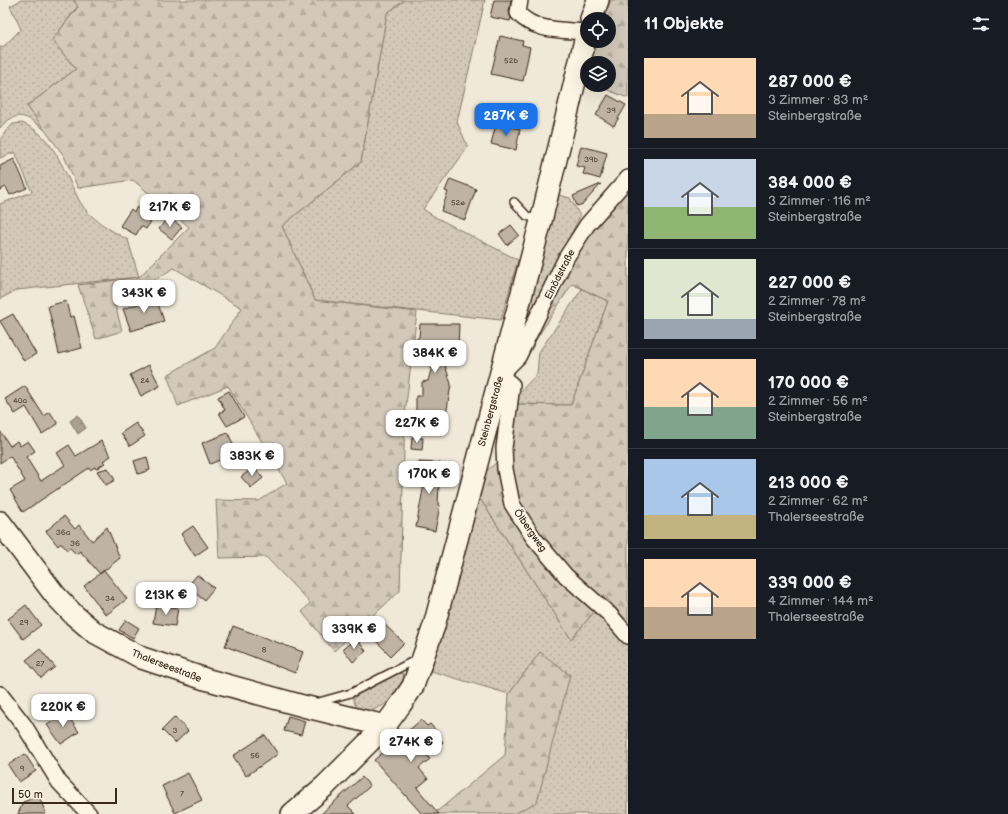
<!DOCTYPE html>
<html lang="de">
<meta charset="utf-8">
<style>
body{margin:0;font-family:"Balsamiq Sans",sans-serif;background:#20242c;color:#f1f3f6;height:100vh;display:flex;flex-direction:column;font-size:15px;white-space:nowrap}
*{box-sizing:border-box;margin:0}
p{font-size:13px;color:#9ea1a6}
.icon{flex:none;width:22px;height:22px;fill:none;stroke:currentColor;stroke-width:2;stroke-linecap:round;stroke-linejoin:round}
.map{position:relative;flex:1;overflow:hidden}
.side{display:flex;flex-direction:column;background:#171b24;width:380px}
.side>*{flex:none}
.controls{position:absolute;left:580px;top:12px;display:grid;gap:8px}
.controls a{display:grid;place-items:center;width:36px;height:36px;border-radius:50%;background:#171b24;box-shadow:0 4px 16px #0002;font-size:20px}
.scale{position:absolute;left:12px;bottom:10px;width:105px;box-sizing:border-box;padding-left:4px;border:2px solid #3b2a1e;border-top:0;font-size:11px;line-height:14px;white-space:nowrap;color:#3b2a1e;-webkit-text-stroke:3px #fcf5e5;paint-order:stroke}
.price{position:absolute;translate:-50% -34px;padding:0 9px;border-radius:8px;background:#fff;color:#222;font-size:13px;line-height:26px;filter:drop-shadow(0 1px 2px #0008)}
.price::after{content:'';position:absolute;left:50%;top:24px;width:12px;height:9px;margin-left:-6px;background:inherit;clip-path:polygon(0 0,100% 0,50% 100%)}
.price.on{background:#1a73e8;color:#fff}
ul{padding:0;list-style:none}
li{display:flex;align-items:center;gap:12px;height:100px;padding:0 16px}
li+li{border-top:1px solid #363941}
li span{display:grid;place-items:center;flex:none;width:112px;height:80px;border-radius:0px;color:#555}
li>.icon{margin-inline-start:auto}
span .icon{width:48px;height:48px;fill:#fffc;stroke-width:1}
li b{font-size:17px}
h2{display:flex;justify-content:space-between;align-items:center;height:48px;padding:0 16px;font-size:17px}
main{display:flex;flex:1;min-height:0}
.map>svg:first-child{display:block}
</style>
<main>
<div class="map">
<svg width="628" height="814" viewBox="0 0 628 814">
<defs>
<pattern id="grass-dots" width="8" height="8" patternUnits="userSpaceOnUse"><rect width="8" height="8" fill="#d2c9ba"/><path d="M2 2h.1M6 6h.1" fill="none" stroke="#b5ad9f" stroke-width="1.8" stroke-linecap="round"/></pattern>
<pattern id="forest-firs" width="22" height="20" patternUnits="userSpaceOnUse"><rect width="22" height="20" fill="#d2c9ba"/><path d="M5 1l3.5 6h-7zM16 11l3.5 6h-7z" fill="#b5ad9f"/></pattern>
<pattern id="water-ripples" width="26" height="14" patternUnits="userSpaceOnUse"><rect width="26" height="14" fill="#aaa091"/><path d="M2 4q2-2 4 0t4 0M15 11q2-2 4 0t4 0" fill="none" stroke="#8c8376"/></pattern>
</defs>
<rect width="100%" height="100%" fill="#f0e9d9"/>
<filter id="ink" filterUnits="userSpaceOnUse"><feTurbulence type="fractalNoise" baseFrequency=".025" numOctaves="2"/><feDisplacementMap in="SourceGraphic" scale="8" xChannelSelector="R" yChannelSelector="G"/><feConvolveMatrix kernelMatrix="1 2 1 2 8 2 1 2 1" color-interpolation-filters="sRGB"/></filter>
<g filter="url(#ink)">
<path fill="url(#grass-dots)" stroke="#867a6c" d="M21 0H74L78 6 52 40 76 69 27 106 45 130C28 117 17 108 0 128V47L4 46 21 29 10 6Z
M405 0H485L457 122 468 147 423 209 437 218 518 260 501 320 315 300 282 226 361 162 387 13Z
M22 123C50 134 60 161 72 186 75 191 77 197 80 202 91 220 111 230 128 240L139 277 17 290 0 299V204L32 192 15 152 0 158V140L6 131 13 124Z
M559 195 570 198 580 216 522 335Z
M582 289 608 301 571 405 515 404 517 395 537 374 539 352Z
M479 497 571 639 595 611 628 646V814H514L537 801 540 652 509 694 431 671Z
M399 673 404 674C402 694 378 717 357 709L353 699 360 693Z"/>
<path fill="url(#forest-firs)" stroke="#867a6c" d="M74 0H405L387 13 361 162 282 226 315 300 417 312 405 414 400 591 334 651 302 612 310 603 266 557 219 558 216 500 259 501 287 483 228 386 178 406 167 375 215 348 242 308 174 268 115 304 122 331 96 339 78 285 139 277 189 227 133 180 78 188 64 156 27 106 76 69 52 40 78 7Z
M611 0H628V98L595 85H609V63H591L597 41H609V19H603Z
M628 187V622L604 595 595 611 571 639 479 497 486 471 512 450 515 404 571 405 608 301 572 284 528 352 550 299 589 229Z
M540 652 570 675 537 802 514 814H434L505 755 509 694Z"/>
<path fill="url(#water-ripples)" stroke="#7e7163" d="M78 415 86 428 78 434 70 421Z"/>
<path fill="#beb3a4" stroke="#3b2a1e" d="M494 0H511L509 12 511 18 510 21 490 17Z
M500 36 523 41 522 45 530 47 523 81 491 74Z
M608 95 626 105 614 126 596 115Z
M496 124 520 129 516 150 491 144Z
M581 146 607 153 600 179 583 174 585 168 576 166Z
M14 159 27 188 10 195 6 187 0 190V166Z
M450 179 476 189 465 220 441 211 448 192 445 191Z
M601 184 583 204 577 206 573 196Z
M137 207 154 217 146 229 141 226 136 235 120 226 131 209 134 212Z
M168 217 182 227 172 239 159 229Z
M511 225 519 235 507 245 499 234Z
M155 295 164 321 131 331 123 309 141 303 140 300Z
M66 301 70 317 74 316 82 348 59 354 48 306Z
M13 314 36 354 24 361 0 321Z
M420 324H459L458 348 446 347 445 365 451 384 444 429H416V396H422V382L428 381 434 359H420L418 347 414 341 419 337Z
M149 365 160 386 141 396 130 375Z
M25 386 44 416 50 412 58 424 42 434 26 407 15 414 5 399Z
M229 391 244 417 227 426 219 413 225 410 218 397Z
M136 423 145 436 130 446 121 433Z
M0 431 10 446 17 441 20 446 28 441 35 451 26 457 41 481 65 465 57 453 69 445 76 456 101 441 111 456 103 461 105 463 96 469 95 467 90 470 89 468 23 512 10 490 25 481 10 456 0 463Z
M228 433 237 453 210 464 202 443Z
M412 437 423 438 422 450 411 449Z
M147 457 150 470 138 474 134 461Z
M419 462 440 463 438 505H440L435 531 416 527 424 484H418Z
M254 467 263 478 251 488 241 477Z
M108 468 115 480 106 485 97 471Z
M64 516 75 529 79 525 92 541 107 527 120 558 100 574 80 551 76 554 70 548 67 550 61 543 58 546 46 531Z
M193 526 208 547 195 556 181 534Z
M104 570 127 599 106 615 84 586Z
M197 575 214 588 204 600 187 587Z
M149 594 152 605 142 607 139 597Z
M26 605 41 625 23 639 8 619Z
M156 605 178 608 175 626 153 623Z
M126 620 139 628 133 638 119 630Z
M384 624 404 643 391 656 371 636Z
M233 626 303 652 295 673 225 646Z
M356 638 366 651 353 662 343 649Z
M40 649 55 667 41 678 26 660Z
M66 713 79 732 61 744 47 725Z
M288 716 305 721 301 735 284 731Z
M175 717 188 731 175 743 162 730Z
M421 720 427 726 430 724 441 736 439 738 443 742 427 756 430 759 419 768 428 779 417 788 439 814H422L374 760Z
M265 735 278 754 246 776 233 756Z
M25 754 36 771 19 782 8 765Z
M188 773 202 800 175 813 162 786Z
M362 777 370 786 348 806 356 814H321Z
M39 796 46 814H18L23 802Z"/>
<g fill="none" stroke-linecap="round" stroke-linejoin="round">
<g stroke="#3b2a1e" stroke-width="10">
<path id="service" d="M514 202 527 216 539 220
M315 703 351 693 419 658"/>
</g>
<g stroke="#3b2a1e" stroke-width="18">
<path id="minor" d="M520 0 518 13C534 32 564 30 587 32
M628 178 587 225 566 258 518 357 500 375 512 385 504 448 505 469 512 504 533 537 566 576 609 614 628 636
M0 694 24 725 59 782 89 814"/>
</g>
<g stroke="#3b2a1e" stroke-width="24">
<path id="secondary" d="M591 19 598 0
M0 522 55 595 74 615 94 632 142 658 205 679 303 706 385 726
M292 814 325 786 385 726 401 704 413 686 434 626 541 221 587 32"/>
</g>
<use href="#service" stroke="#fcf5e5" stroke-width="7"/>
<use href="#minor" stroke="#fcf5e5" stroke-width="15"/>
<use href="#secondary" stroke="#fcf5e5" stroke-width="21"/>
</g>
</g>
<g text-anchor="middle" stroke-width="4" stroke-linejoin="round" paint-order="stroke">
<g font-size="8" fill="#5c4c40">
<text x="511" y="63">52b</text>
<text x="611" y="113">39</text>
<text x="591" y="162">39b</text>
<text x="458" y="205">52e</text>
<text x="145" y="383">24</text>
<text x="20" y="403">40a</text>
<text x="63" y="535">36a</text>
<text x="75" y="546">36</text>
<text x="110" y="601">34</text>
<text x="24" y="625">29</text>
<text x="264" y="652">8</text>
<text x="40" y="666">27</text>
<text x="175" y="733">3</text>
<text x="255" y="758">56</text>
<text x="22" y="771">9</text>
<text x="182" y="796">7</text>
</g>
<g font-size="10" fill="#3b2a1e" stroke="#fcf5e5">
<text transform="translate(559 274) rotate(-63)" y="4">Einödstraße</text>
<text transform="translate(490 411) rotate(-75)" y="4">Steinbergstraße</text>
<text transform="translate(531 530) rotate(55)" y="4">Ölbergweg</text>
<text transform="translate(167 665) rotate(21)" y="4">Thalerseestraße</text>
</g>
</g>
</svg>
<div class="controls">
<a><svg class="icon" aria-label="locate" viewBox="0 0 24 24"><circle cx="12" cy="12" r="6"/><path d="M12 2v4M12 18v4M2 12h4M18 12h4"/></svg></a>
<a><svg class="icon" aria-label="layers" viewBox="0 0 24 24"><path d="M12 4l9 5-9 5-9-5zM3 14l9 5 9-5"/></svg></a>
</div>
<div class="scale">50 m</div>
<b class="price on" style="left:506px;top:137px">287K €</b>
<b class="price" style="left:170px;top:228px">217K €</b>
<b class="price" style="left:144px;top:314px">343K €</b>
<b class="price" style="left:435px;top:374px">384K €</b>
<b class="price" style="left:417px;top:444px">227K €</b>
<b class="price" style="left:252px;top:477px">383K €</b>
<b class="price" style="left:429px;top:495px">170K €</b>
<b class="price" style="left:166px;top:616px">213K €</b>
<b class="price" style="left:354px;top:650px">339K €</b>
<b class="price" style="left:63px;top:728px">220K €</b>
<b class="price" style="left:411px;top:763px">274K €</b>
</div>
<section class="side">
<h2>11 Objekte<svg class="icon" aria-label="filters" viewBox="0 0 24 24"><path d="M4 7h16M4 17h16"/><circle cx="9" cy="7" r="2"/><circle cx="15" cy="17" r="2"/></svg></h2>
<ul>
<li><span style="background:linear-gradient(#ffd9b3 70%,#b9a48a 0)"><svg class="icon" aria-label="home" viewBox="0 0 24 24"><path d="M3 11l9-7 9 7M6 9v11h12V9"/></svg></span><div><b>287 000 €</b><p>3 Zimmer · 83 m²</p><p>Steinbergstraße</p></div></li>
<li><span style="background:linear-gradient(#c9d6e8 60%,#8fb573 0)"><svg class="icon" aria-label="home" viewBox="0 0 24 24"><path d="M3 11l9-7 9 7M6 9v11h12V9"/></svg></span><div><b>384 000 €</b><p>3 Zimmer · 116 m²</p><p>Steinbergstraße</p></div></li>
<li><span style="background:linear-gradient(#dfe7d0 75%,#9aa5b1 0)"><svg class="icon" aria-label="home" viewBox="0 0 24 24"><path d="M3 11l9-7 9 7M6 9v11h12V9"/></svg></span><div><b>227 000 €</b><p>2 Zimmer · 78 m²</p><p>Steinbergstraße</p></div></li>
<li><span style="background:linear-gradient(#ffd9b3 60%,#7fa58c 0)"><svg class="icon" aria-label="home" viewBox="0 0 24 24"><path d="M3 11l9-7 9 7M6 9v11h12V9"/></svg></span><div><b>170 000 €</b><p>2 Zimmer · 56 m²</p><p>Steinbergstraße</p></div></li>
<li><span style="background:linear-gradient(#a9c7e8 70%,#c2b280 0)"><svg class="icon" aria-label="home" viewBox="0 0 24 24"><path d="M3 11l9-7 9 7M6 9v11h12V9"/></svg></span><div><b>213 000 €</b><p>2 Zimmer · 62 m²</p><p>Thalerseestraße</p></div></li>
<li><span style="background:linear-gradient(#ffd9b3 60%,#b9a48a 0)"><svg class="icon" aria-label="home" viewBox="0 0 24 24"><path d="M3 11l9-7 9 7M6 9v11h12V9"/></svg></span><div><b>339 000 €</b><p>4 Zimmer · 144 m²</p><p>Thalerseestraße</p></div></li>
</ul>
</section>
</main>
